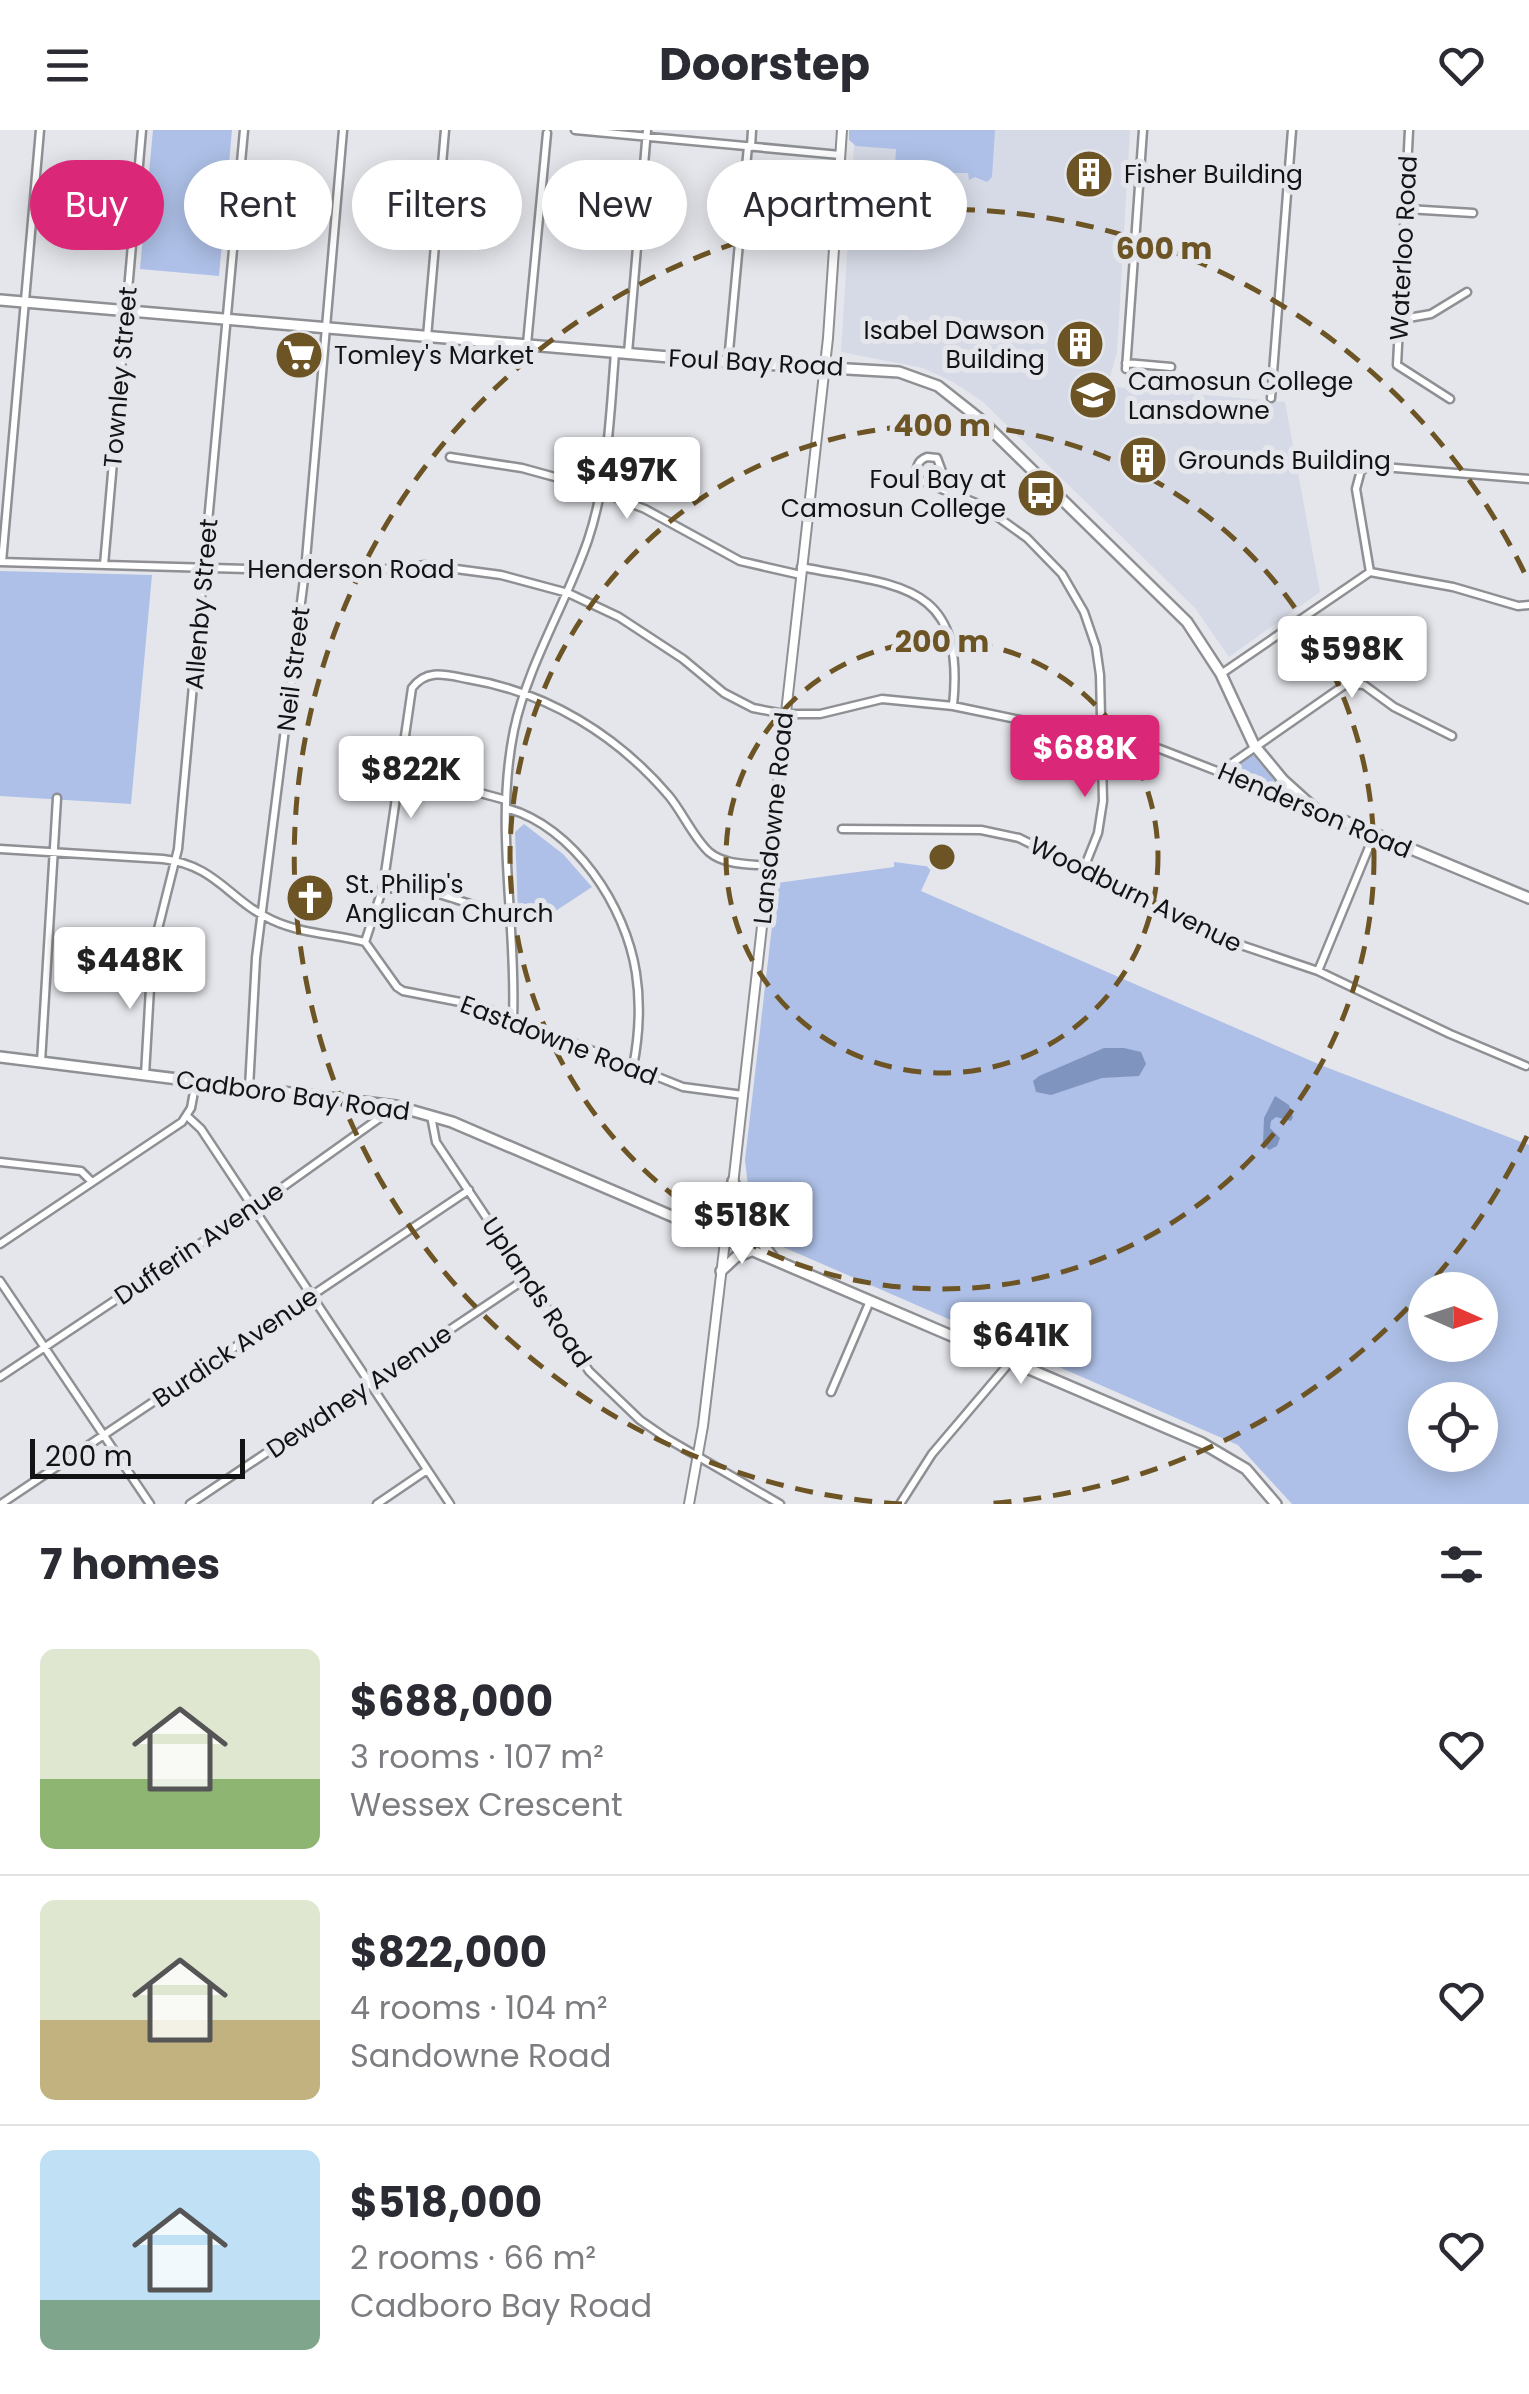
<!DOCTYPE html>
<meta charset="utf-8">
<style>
body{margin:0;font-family:Poppins,sans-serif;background:#f2f2f3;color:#2b2b33;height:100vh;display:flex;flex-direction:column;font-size:38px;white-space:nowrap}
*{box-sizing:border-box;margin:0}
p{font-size:32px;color:#7c7c81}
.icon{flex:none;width:55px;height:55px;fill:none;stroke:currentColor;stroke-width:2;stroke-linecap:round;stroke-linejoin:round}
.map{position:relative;height:1374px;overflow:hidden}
.drawer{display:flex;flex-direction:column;background:#fff;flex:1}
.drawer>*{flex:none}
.hud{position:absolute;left:30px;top:30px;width:1000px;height:90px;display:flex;gap:20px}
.needle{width:65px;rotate:93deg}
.tools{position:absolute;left:1408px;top:1142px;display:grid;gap:20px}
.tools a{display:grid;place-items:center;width:90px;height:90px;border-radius:50%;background:#fff;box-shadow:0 5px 25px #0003;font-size:50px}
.scale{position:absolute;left:30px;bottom:25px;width:215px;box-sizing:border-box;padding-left:10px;border:5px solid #121315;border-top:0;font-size:28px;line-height:35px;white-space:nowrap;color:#121315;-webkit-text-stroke:8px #e4e6eb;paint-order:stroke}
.price{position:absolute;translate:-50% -85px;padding:0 22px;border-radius:10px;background:#fff;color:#222;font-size:32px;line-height:65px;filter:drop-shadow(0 2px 5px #0008)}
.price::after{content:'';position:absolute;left:50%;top:60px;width:30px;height:22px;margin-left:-15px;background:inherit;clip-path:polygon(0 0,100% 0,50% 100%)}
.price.current{background:#db2777;color:#fff}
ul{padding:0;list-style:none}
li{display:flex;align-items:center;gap:30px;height:250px;padding:0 40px}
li+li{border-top:2px solid #e1e1e2}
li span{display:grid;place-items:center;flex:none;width:280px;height:200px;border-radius:15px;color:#555}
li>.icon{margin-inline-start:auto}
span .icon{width:120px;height:120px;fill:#fffc;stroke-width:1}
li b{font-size:42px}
h2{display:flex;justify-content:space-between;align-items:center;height:120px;padding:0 40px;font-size:42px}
.chip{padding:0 35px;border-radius:45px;background:#fff;box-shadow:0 5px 25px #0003;font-size:35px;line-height:90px}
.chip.current{background:#db2777;color:#fff}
header{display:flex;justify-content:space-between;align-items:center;height:130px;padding:0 40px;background:#fff;font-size:45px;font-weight:700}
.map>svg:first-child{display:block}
</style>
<header><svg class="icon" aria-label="menu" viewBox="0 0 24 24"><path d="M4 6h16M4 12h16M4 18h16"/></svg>Doorstep<svg class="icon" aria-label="heart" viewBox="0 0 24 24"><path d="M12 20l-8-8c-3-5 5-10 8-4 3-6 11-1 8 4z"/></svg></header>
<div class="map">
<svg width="1529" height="1374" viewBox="0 0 1529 1374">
<rect width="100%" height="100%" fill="#e4e6eb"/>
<path fill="#d5dae6" d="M855 0H1130L1117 222 1110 247 1116 257 1285 272 1320 462 1229 527 1195 478 982 271 953 252 923 238 841 222Z"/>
<path fill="#aec0e7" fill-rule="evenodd" d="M153 0H232L219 146 140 139Z
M849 0H995L992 47 987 52 975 47 969 50 968 43H951L941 80 893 75 896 19 856 16 849 10Z
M0 441 152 445 131 674 0 666Z
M1252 624 1280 657V660L1233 642 1232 637Z
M524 694 563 724 592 757 557 780 518 783 515 702Z
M894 732 932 737 921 761 1323 936 1529 1015V1374H1292L1238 1315 774 1113 751 1082 745 1030 777 753 894 737ZM1425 1160H1480V1215H1425ZM1425 1270H1480V1325H1425Z"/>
<path fill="#8094c0" d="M1104 918H1124L1141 922 1146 934 1139 946 1102 948 1051 965 1036 962 1033 951 1039 946Z
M1275 966 1289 975 1293 987 1291 991 1276 987 1271 991 1270 998 1280 1008 1277 1016 1269 1020 1263 1014 1264 988Z"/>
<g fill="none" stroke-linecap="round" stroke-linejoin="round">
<g stroke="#8e9094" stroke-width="11">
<path id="minor" d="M575 0 840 25
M1409 0 1397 235 1450 269
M751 17 752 0
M1407 79 1473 83
M1397 190 1431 184 1467 162
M427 207 445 0
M527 214 547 3
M628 223 647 0
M728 232 748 16
M1126 233 1171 237
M1126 239 1143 0
M1271 268 1292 0
M450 327 522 338 584 355 645 379 740 431 801 445
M1529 349 1371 336 1361 340 1356 359 1370 442 1453 457 1518 476 1529 475
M949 360 937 328 927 327C916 331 915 340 919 350L981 375 1027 408 1062 444 1084 482 1096 517 1100 545 1103 671 1098 703 1084 738
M0 432 358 442 426 435 501 445 568 463 619 487 683 529 724 563 753 578 784 584H820L882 569 953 576 1160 619 1307 676
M2 432 40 0
M104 435 142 0
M801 437C898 456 966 451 953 576
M1221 544 1370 442
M1221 641 1346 554 1364 555 1394 577 1452 606
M397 650 458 657 506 670
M506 678C574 696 626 777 636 843 641 875 639 906 633 937
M842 699 981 700 1019 708 1220 808 1318 841 1450 904 1526 936
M0 719 163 729C216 735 230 771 272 790 302 804 334 804 365 812L397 857 403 861 481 876 683 957 743 965
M383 757 439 764 508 786
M365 812 383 757 412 558C427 538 446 545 468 549 547 562 617 605 669 666 683 683 693 707 709 722 724 735 749 734 768 736
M1318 841 1374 705
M513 888C517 791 494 699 514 600 528 534 566 474 588 410 608 350 610 285 615 223
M41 932 57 668
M145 945 152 823 178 719 244 0
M249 958 256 828 305 441 343 0
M187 986 201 999 450 1374
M431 986 436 1012 589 1241 640 1290 666 1308 780 1374
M0 1032 81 1041 92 1052
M0 1114 182 992 191 978 196 951
M0 1151 150 1374
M0 1247 252 1079 395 977
M831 1262 870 1171
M1 1374 469 1060
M190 1374 527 1148
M377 1374 427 1340
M900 1374 932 1324 1011 1231"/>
</g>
<g stroke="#8e9094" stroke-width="12">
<path id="tertiary" d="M733 1055 828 208 842 0
M689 1374 703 1296 729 1078"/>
</g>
<g stroke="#8e9094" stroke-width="14">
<path id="secondary" d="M0 170 728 232 899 242 938 256 981 290 1187 492 1221 544 1254 615 1283 650 1315 679 1529 768
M0 927 396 976 452 992 1202 1313 1246 1339 1276 1374
M733 1051 751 1098 773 1128
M699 1097 721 1089 731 1068
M721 1141 736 1127 751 1121"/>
</g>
<use href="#minor" stroke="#fff" stroke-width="6"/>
<use href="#tertiary" stroke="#fff" stroke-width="8"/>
<use href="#secondary" stroke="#fff" stroke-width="9"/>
</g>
<g fill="none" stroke="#6d5425" stroke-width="5" stroke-dasharray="18 12">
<circle cx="942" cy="727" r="216"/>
<circle cx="942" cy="727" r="432"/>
<path d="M1527 1006A648 648 0 0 1 982 1374M902 1374A648 648 0 1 1 1527 448"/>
</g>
<defs>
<g id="building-disc" transform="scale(2.5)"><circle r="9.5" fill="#6d5425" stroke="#e4e6eb"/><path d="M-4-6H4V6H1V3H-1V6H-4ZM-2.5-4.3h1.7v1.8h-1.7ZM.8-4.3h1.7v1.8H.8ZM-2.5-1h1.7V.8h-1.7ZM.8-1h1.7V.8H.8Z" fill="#fff"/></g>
<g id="supermarket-disc" transform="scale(2.5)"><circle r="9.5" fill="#6d5425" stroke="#e4e6eb"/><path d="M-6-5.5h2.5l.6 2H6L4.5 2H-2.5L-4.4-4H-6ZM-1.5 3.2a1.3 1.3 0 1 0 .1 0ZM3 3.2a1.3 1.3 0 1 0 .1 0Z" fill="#fff"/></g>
<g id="university-disc" transform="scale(2.5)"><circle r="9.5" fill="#6d5425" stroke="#e4e6eb"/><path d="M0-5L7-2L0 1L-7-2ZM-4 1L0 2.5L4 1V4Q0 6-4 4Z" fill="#fff"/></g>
<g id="bus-disc" transform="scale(2.5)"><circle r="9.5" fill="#6d5425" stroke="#e4e6eb"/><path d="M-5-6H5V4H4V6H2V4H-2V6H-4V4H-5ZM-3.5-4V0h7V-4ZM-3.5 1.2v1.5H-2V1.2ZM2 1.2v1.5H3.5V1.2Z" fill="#fff"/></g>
<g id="church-disc" transform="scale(2.5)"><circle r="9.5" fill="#6d5425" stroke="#e4e6eb"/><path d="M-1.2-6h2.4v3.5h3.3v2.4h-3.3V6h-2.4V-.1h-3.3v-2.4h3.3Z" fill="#fff"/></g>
</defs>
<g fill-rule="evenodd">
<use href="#building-disc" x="1089" y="44"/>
<use href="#building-disc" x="1080" y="214"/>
<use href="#supermarket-disc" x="299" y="225"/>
<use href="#university-disc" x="1093" y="265"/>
<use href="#building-disc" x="1143" y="330"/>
<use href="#bus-disc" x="1041" y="363"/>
<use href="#church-disc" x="310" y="768"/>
</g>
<g text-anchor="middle" stroke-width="10" stroke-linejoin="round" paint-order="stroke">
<g font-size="25" fill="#121315" stroke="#e4e6eb" text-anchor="start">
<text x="1124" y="53">Fisher Building</text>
<text x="1045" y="209" text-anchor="end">Isabel Dawson<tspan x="1045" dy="29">Building</tspan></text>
<text x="334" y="234">Tomley's Market</text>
<text x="1128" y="260">Camosun College<tspan x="1128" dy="29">Lansdowne</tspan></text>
<text x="1178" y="339">Grounds Building</text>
<text x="1006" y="358" text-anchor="end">Foul Bay at<tspan x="1006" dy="29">Camosun College</tspan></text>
<text x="345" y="763">St. Philip's<tspan x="345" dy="29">Anglican Church</tspan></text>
</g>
<g font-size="25" fill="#121315" stroke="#e4e6eb">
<text transform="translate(1403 118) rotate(-87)" y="9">Waterloo Road</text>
<text transform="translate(756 232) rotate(3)" y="9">Foul Bay Road</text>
<text transform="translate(120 247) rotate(-85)" y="9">Townley Street</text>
<text x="351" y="448">Henderson Road</text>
<text transform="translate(201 474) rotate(-85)" y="9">Allenby Street</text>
<text transform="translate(293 539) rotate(-83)" y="9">Neil Street</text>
<text transform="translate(1315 680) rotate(23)" y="9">Henderson Road</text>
<text transform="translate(773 688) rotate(-84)" y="9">Lansdowne Road</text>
<text transform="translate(1136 764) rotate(26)" y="9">Woodburn Avenue</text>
<text transform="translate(559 910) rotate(21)" y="9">Eastdowne Road</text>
<text transform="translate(293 965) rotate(8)" y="9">Cadboro Bay Road</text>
<text transform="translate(199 1113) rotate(-34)" y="9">Dufferin Avenue</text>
<text transform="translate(537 1162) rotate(56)" y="9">Uplands Road</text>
<text transform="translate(235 1217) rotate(-34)" y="9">Burdick Avenue</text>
<text transform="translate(359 1261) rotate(-34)" y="9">Dewdney Avenue</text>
</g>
</g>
<circle cx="942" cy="727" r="15" fill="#6d5425" stroke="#e4e6eb" stroke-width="5"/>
<g font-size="30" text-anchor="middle" font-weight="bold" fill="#6d5425" stroke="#e4e6eb" stroke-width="10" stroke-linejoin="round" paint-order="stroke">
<text x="1164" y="129">600 m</text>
<text x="942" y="306">400 m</text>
<text x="942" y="522">200 m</text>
</g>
</svg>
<div class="tools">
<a><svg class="needle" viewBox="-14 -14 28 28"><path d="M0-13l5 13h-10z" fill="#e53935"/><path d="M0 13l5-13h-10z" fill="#7c7c81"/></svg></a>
<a><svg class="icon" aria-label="locate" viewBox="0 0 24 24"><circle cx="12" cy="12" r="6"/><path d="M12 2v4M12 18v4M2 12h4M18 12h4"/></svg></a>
</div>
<div class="scale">200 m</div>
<b class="price" style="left:627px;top:392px">$497K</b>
<b class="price" style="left:1352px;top:571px">$598K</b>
<b class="price current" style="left:1085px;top:670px">$688K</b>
<b class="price" style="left:411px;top:691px">$822K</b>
<b class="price" style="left:130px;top:882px">$448K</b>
<b class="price" style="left:742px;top:1137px">$518K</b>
<b class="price" style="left:1021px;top:1257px">$641K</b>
<div class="hud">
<a class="chip current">Buy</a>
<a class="chip">Rent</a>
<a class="chip">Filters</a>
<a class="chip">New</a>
<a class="chip">Apartment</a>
</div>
</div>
<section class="drawer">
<h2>7 homes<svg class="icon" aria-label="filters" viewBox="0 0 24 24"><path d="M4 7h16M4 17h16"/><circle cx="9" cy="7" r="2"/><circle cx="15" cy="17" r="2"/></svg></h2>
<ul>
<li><span style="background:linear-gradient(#dfe7d0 65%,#8fb573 0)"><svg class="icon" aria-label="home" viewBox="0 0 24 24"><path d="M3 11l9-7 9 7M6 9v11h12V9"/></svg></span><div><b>$688,000</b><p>3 rooms · 107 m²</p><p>Wessex Crescent</p></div><svg class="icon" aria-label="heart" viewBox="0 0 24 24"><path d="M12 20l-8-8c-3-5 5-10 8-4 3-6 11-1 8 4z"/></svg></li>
<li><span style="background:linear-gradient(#dfe7d0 60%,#c2b280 0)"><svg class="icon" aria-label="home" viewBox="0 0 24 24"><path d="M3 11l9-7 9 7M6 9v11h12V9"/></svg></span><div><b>$822,000</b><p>4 rooms · 104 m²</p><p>Sandowne Road</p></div><svg class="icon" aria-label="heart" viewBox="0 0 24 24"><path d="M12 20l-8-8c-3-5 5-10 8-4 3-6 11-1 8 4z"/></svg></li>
<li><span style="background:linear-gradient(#bfe0f5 75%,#7fa58c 0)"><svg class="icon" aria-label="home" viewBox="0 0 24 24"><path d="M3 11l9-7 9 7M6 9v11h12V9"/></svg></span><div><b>$518,000</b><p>2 rooms · 66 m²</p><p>Cadboro Bay Road</p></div><svg class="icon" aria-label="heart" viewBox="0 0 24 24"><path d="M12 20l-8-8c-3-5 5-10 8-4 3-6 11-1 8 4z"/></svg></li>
</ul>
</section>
